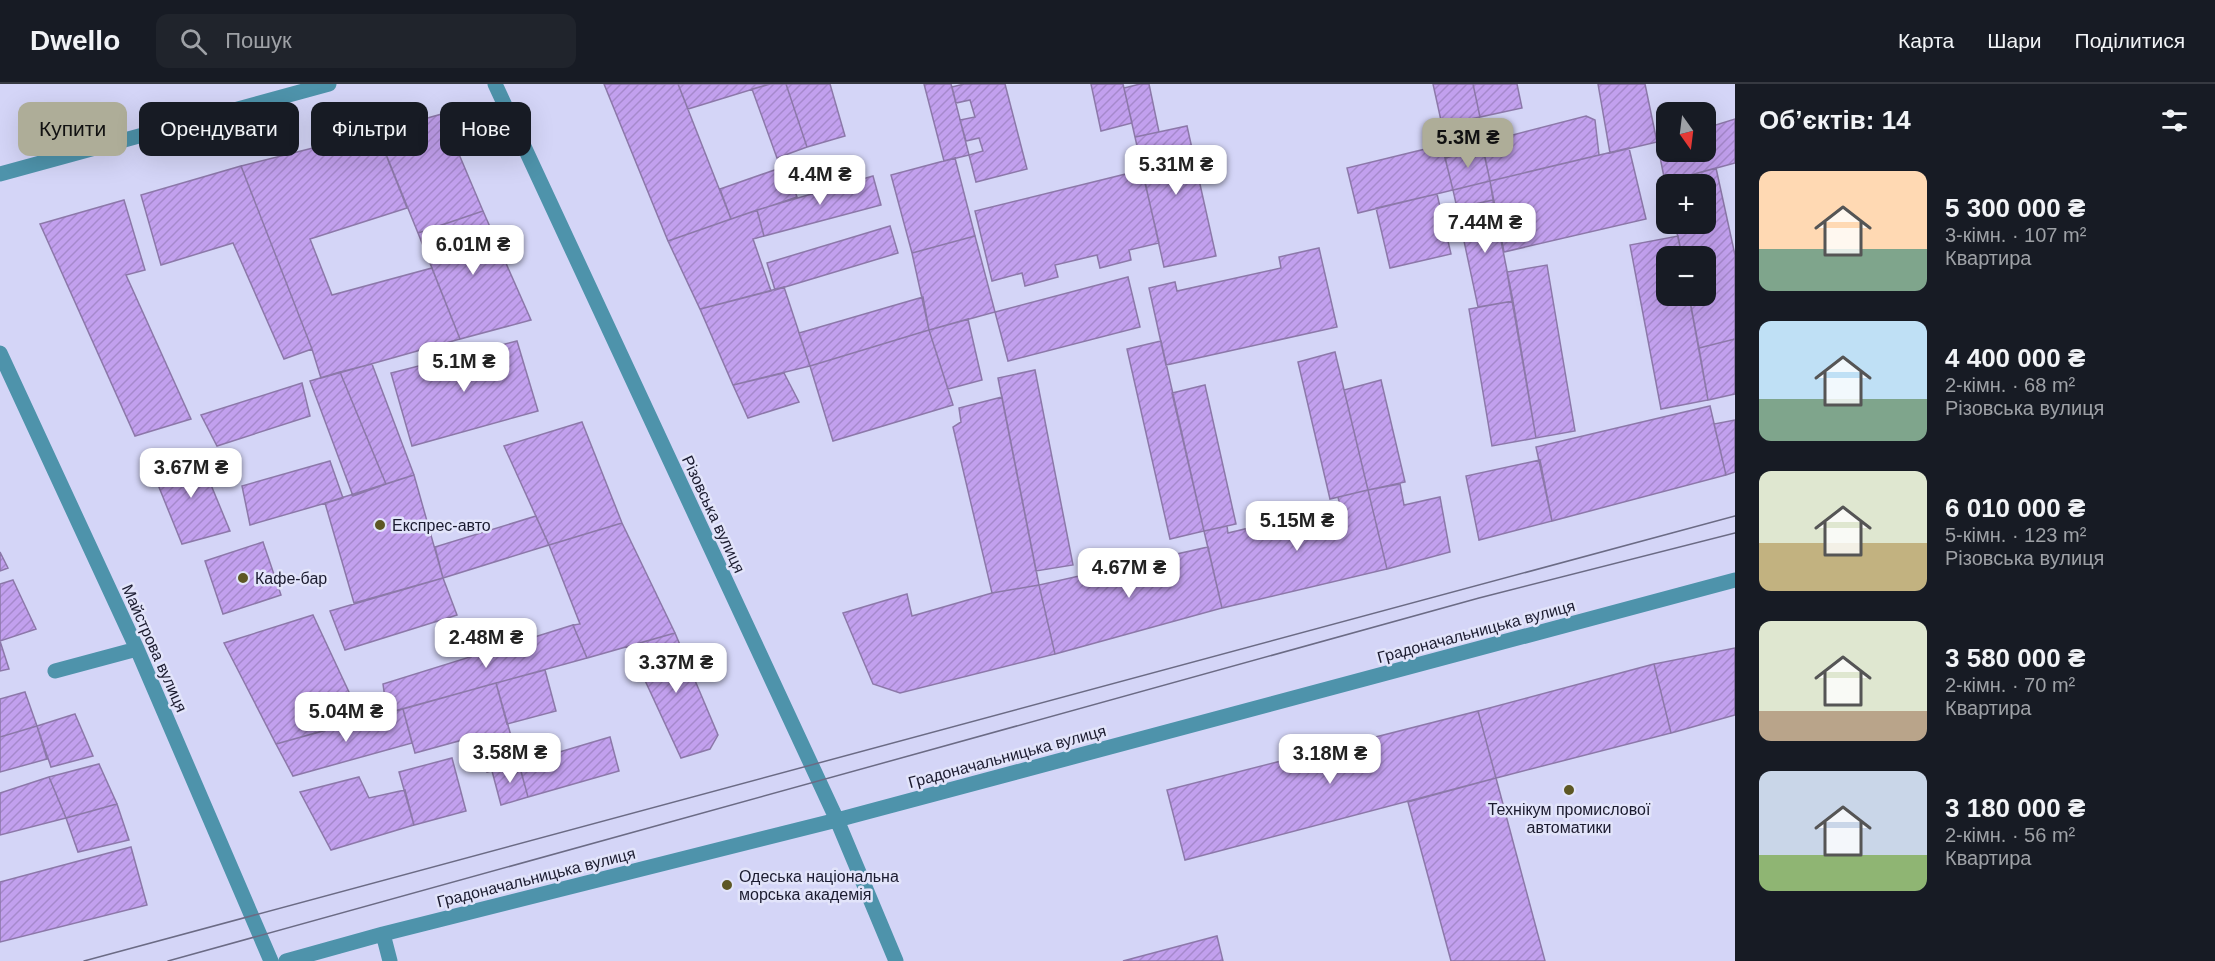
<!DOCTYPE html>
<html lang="uk">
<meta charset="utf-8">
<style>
body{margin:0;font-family:Helvetica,sans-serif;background:#20242c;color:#f1f3f6;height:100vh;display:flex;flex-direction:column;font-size:22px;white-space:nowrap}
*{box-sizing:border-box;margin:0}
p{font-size:20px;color:#9ea1a6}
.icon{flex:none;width:33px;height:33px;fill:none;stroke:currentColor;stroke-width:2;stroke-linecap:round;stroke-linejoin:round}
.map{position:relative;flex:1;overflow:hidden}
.details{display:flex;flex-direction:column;background:#171b24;width:480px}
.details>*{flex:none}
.hud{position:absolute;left:18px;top:18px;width:570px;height:54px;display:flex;gap:12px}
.needle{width:39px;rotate:166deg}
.controls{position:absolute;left:1656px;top:18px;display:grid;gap:12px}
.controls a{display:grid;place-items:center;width:60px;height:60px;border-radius:12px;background:#171b24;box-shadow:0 6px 24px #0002;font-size:30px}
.price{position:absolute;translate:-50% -51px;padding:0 14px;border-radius:12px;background:#fff;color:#222;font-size:20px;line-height:39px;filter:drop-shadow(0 2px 3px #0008)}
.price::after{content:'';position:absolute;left:50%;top:36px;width:18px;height:14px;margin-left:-9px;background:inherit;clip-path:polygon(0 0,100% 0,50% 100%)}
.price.current{background:#aead98;color:#111}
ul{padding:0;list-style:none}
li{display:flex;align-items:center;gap:18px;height:150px;padding:0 24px}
li span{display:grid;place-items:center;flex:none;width:168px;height:120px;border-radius:12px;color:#555}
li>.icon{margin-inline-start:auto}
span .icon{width:72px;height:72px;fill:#fffc;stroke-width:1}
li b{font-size:26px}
h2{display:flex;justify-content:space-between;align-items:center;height:72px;padding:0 24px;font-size:26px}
.chip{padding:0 21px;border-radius:12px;background:#171b24;box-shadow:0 6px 24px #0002;font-size:21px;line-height:54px}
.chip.current{background:#aead98;color:#111}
header{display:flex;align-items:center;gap:36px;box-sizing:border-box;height:84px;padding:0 30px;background:#171b24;border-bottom:2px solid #363941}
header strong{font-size:28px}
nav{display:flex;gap:33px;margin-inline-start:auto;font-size:21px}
.search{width:420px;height:54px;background:#20242c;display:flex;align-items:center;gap:15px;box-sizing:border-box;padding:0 21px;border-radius:12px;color:#9ea1a6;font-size:22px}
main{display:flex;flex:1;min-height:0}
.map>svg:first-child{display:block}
</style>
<header>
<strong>Dwello</strong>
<div class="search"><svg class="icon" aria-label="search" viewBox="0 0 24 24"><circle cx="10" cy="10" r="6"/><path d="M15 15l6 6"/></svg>Пошук</div>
<nav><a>Карта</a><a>Шари</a><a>Поділитися</a></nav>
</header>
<main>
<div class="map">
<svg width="1735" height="877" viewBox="0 0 1735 877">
<defs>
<pattern id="building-hatch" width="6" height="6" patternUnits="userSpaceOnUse" patternTransform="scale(1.5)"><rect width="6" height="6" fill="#c2a0ee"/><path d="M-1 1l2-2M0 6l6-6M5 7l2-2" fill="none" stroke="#a689cc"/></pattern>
</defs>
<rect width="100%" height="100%" fill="#d4d5f7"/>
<path fill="url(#building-hatch)" stroke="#8c78a9" stroke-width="1.5" d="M604 0H678L731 135 668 157Z
M678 0H770L688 25Z
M770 0H786L807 63 777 74 752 5Z
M786 0H830L845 52 807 63Z
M924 0H951L969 71 944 77Z
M964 0H1005L1027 85 976 98 969 71 983 67 979 54 966 57 960 36 975 33 970 16 956 19 952 3Z
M1091 0H1123L1132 39 1101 47Z
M1140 0H1149L1159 48 1135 53 1124 4Z
M1433 0H1473L1480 33 1442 41Z
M1473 0H1517L1522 24 1480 33Z
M1598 0H1645L1657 58 1610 69Z
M442 30 483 127 418 149 377 48Z
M1586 32 1595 36 1599 71 1490 97 1482 59Z
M1735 35V79L1665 98 1657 58 1666 55V68H1706V44Z
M1187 42 1216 172 1164 183 1135 53Z
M377 48 407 124 310 155 332 211 432 184 460 255 321 294 312 265 241 82Z
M1442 61 1453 106 1358 129 1347 84Z
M1629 64 1646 135 1504 168 1490 97Z
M1483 65 1490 97 1453 106 1445 74Z
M955 74 975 152 912 169 891 91Z
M241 82 312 265 284 275 233 159 161 181 141 111Z
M786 82 797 113 731 135 720 105Z
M1716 84 1735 171V255L1699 264 1689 212H1706V172H1682L1675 140H1706V100H1666V103L1665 98Z
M1142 86 1159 159 1129 166 1131 176 1100 184 1097 171 1055 181 1058 193 1025 202 1022 189 992 197 975 127Z
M873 92 881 121 764 152 757 126Z
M1490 97 1493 116 1457 124 1453 106Z
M1437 110 1451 170 1390 184 1376 124Z
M124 116 145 186 126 191 191 335 135 352 40 140Z
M1493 116 1513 217 1478 223 1457 124Z
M757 126 764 152 753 155 771 207 700 225 668 157Z
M483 127 531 236 460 255 418 149Z
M890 142 898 169 775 206 767 179Z
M975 152 995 228 929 246 912 169Z
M1678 152 1682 172H1666V212H1689L1708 316 1661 325 1630 161Z
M1319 164 1337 243 1166 281 1149 204 1175 198 1177 207 1281 184 1279 173Z
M1547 181 1575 347 1536 354 1507 188Z
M1128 193 1140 243 1008 277 995 228Z
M784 203 810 282 733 301 700 225Z
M923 213 929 246 810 282 799 249Z
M1513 217 1536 354 1492 362 1469 225Z
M968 235 982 296 948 305 929 246Z
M929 246 953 321 833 357 810 282Z
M1735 255V310L1708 316 1699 264Z
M517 257 538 327 412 362 391 289Z
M1161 257 1204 447 1170 455 1127 265Z
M1335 268 1368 406 1330 415 1298 278Z
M372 280 414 391 386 400 340 288Z
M1035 286 1073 481 1036 487 998 294Z
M340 288 386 400 353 412 310 297Z
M784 289 799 318 748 334 733 301Z
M1381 296 1405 398 1368 406 1344 306Z
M302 299 310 332 217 362 201 331Z
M1205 301 1236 440 1204 447 1172 309Z
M1002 313 1039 501 992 509 953 343 961 338 959 324Z
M1710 322 1726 391 1552 437 1536 363Z
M1735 336V388L1726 391 1714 340Z
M582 338 622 439 549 461 504 362Z
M197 367 230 447 182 460 152 386Z
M1540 376 1552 437 1479 456 1466 392Z
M330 377 343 414 250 441 242 402Z
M414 391 443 494 354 519 325 419Z
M1400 400 1404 421 1440 413 1450 468 1387 485 1368 406Z
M1368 406 1387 485 1222 524 1204 447 1227 442 1228 449 1340 422 1338 413Z
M536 432 549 461 443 494 435 463Z
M622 439 675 549 587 574 573 541 580 540 549 461Z
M263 458 281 511 223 530 205 477Z
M1208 463 1222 524 1055 570 1039 501Z
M0 468 8 484 0 487Z
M443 494 457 531 345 566 330 527Z
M13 496 36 545 0 557V500Z
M1039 501 1055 570 900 609 873 600 843 529 907 510 912 532 992 509Z
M313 531 356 623 384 614 387 629 276 660 224 559Z
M573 541 587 574 387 629 383 600Z
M675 549 718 651 710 665 681 674 629 562Z
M0 557 9 585 0 587Z
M1735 564V631L1671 649 1654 580Z
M1654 580 1671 649 1496 694 1478 627Z
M545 586 556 627 507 640 496 599Z
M496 599 519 680 487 688 477 652 415 669 403 625Z
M25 608 37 642 0 653V615Z
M403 625 412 659 293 692 276 660Z
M1478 627 1496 694 1185 776 1167 706Z
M75 630 93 672 51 683 37 642Z
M37 642 47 675 0 688V653Z
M610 653 619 687 528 713 519 680Z
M452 674 466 727 414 741 399 688Z
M99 680 117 720 66 734 49 693Z
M519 680 528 713 501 721 492 687Z
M49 693 66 734 0 751V709Z
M359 693 369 714 405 706 414 741 331 766 300 708Z
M1496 694 1545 877H1451L1408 718Z
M117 720 129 756 78 768 66 734Z
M131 763 147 821 0 858V798Z
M1217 852 1223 877H1123Z"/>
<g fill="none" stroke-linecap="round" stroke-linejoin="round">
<path stroke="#4e93ab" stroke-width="15" d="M495 0 837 736 896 877
M0 90 329 0
M0 269 137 565 271 877
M55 587 137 565
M383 850 390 877
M286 877 383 850 837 736 1735 496"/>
<path stroke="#6b6b85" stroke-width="1.5" d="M84 877 1735 432
M168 877 1479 514 1735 449"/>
</g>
<g fill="#5d5724" stroke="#e2e4fa" stroke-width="2">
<circle cx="380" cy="441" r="6"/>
<circle cx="243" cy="494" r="6"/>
<circle cx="1569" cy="706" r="6"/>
<circle cx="727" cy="801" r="6"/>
</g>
<g text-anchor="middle" stroke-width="5" stroke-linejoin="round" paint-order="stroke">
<g font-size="16" fill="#1b1b2f" stroke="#e2e4fa">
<text transform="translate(714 430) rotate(65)" y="6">Різовська вулиця</text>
<text transform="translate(1476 547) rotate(-15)" y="6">Градоначальницька вулиця</text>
<text transform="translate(155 564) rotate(66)" y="6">Майстрова вулиця</text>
<text transform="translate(1007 672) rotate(-15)" y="6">Градоначальницька вулиця</text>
<text transform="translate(536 793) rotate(-14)" y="6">Градоначальницька вулиця</text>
</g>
<g font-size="16" fill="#1b1b2f" stroke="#e2e4fa" text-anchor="start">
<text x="392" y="447">Експрес-авто</text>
<text x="255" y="500">Кафе-бар</text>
<text x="1569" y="731" text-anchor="middle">Технікум промислової<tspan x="1569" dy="18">автоматики</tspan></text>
<text x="739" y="798">Одеська національна<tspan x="739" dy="18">морська академія</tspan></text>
</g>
</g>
</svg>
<div class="controls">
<a><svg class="needle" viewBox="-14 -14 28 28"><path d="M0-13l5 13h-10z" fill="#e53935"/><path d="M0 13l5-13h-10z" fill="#9ea1a6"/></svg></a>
<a>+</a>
<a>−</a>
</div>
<b class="price current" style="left:1468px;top:85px">5.3M ₴</b>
<b class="price" style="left:1176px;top:112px">5.31M ₴</b>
<b class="price" style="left:820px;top:122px">4.4M ₴</b>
<b class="price" style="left:1485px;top:170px">7.44M ₴</b>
<b class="price" style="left:473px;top:192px">6.01M ₴</b>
<b class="price" style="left:464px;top:309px">5.1M ₴</b>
<b class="price" style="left:191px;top:415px">3.67M ₴</b>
<b class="price" style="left:1297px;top:468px">5.15M ₴</b>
<b class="price" style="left:1129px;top:515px">4.67M ₴</b>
<b class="price" style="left:486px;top:585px">2.48M ₴</b>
<b class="price" style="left:676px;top:610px">3.37M ₴</b>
<b class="price" style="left:346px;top:659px">5.04M ₴</b>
<b class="price" style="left:510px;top:700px">3.58M ₴</b>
<b class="price" style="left:1330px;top:701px">3.18M ₴</b>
<div class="hud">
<a class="chip current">Купити</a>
<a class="chip">Орендувати</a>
<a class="chip">Фільтри</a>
<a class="chip">Нове</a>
</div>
</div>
<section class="details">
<h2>Об’єктів: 14<svg class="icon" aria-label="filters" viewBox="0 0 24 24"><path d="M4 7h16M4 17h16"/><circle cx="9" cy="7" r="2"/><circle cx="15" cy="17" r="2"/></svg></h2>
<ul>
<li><span style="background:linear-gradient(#ffd9b3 65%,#7fa58c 0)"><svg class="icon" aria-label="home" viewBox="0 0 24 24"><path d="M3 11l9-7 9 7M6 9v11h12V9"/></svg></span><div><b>5 300 000 ₴</b><p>3-кімн. · 107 m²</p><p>Квартира</p></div></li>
<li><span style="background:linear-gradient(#bfe0f5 65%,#7fa58c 0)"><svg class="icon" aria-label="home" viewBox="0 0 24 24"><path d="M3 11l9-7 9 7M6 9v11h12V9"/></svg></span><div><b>4 400 000 ₴</b><p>2-кімн. · 68 m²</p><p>Різовська вулиця</p></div></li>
<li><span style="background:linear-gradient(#dfe7d0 60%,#c2b280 0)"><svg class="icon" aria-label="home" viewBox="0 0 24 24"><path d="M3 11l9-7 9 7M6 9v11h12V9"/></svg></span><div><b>6 010 000 ₴</b><p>5-кімн. · 123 m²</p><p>Різовська вулиця</p></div></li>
<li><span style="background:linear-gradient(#dfe7d0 75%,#b9a48a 0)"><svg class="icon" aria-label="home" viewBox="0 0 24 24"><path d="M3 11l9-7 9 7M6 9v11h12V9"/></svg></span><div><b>3 580 000 ₴</b><p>2-кімн. · 70 m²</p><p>Квартира</p></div></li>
<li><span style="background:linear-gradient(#c9d6e8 70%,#8fb573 0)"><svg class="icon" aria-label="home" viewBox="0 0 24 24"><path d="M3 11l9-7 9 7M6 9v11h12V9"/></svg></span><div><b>3 180 000 ₴</b><p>2-кімн. · 56 m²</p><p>Квартира</p></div></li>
</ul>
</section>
</main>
